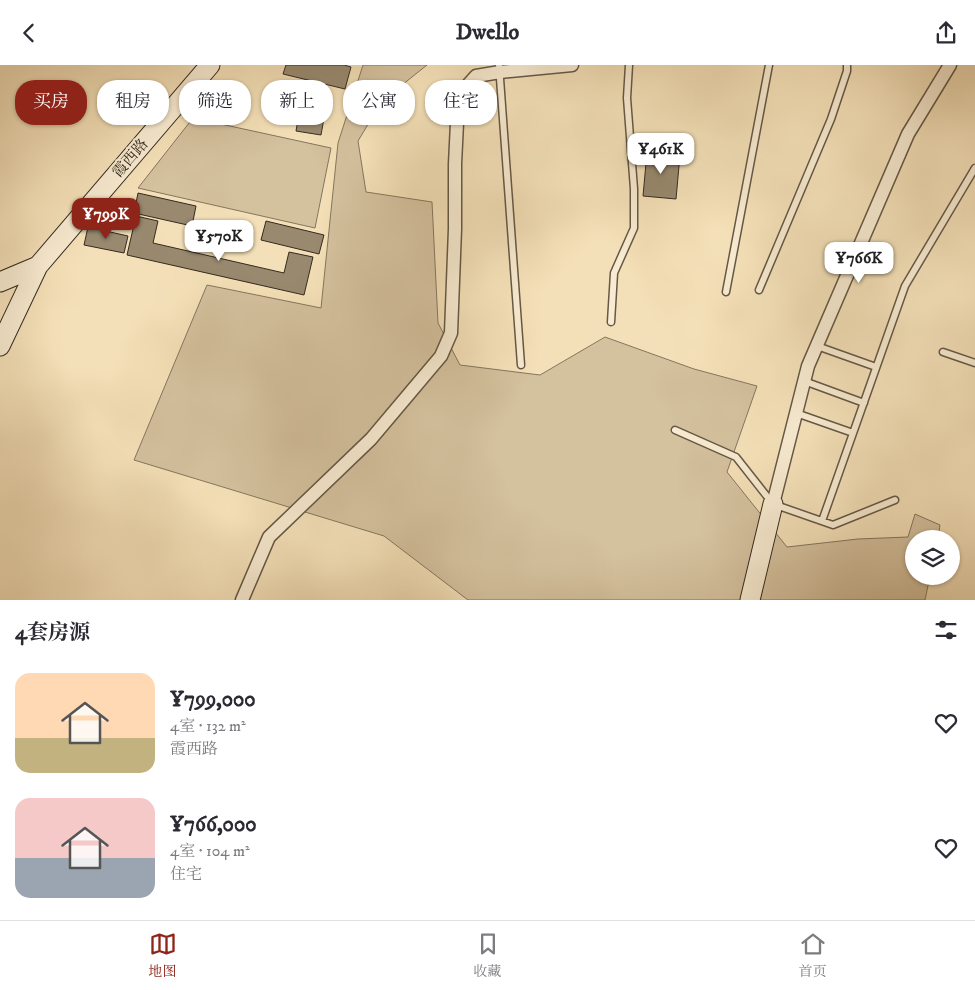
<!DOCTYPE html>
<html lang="zh">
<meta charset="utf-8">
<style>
body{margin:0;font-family:"IM FELL DW Pica","Noto Serif SC",serif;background:#f7f7f7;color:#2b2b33;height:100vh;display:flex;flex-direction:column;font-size:19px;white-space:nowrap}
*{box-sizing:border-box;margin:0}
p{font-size:16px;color:#7c7c81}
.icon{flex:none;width:28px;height:28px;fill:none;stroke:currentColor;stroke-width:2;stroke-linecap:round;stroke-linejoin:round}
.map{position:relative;height:535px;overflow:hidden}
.details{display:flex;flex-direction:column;background:#fff;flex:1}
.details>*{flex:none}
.banner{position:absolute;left:15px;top:15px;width:500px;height:45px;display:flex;gap:10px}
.tools{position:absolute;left:905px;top:465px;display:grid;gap:10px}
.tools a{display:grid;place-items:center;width:55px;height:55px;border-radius:50%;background:#fff;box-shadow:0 1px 4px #0004;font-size:25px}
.price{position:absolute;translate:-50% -42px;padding:0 11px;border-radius:10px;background:#fff;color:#222;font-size:16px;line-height:32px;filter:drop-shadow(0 1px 2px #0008)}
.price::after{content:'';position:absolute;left:50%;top:30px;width:15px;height:11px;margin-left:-8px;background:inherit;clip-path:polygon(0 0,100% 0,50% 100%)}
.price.selected{background:#8f2418;color:#fff}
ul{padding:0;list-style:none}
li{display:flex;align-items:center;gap:15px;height:125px;padding:0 15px}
li span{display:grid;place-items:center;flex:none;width:140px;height:100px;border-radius:15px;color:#555}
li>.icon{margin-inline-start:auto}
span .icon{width:60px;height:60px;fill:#fffc;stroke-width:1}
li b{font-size:21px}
h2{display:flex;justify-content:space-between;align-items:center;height:60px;padding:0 15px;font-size:21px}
.pill{padding:0 18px;border-radius:20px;background:#fff;box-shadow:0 1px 4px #0004;font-size:18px;line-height:45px}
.pill.selected{background:#8f2418;color:#fff}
header{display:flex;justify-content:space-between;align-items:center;height:65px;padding:0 15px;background:#fff;font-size:22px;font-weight:800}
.tabs{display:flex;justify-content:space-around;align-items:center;height:70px;border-top:1px solid #e1e1e2;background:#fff;font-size:14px;color:#7c7c81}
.tabs a{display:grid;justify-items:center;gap:2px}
.tabs .selected{color:#8f2418}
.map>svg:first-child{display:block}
</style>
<header><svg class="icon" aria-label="back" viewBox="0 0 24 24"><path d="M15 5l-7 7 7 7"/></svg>Dwello<svg class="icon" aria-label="share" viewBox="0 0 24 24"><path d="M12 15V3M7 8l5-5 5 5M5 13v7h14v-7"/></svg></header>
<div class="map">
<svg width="975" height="535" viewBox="0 0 975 535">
<rect width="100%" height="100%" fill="#f4e0b8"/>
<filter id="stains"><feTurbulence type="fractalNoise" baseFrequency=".004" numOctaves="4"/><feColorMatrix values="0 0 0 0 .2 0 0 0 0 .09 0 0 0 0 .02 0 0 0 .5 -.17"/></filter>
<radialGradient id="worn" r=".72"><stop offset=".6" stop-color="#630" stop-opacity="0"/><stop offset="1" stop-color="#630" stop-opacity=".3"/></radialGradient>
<path fill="#d4c19e" stroke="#84765f" d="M363 0H427L382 36 358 76 366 127 432 137 438 258 460 300 540 310 605 272 694 304 757 321 727 407 787 482 858 474 908 472 915 449 940 460 938 474H914V511H930L925 535H468L384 471 134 395 207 220 321 243 338 78Z
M193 53 331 83 315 163 138 123Z"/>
<path fill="#98896f" stroke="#352b20" d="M286 0H344L351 2 345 24 283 9Z
M303 27 328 31 321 70 296 66Z
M202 28 232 34 230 47 199 41Z
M647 87 680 90 676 134 643 131Z
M138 128 196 141 192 161 134 148Z
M136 151 158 156 153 178 284 208 289 187 313 192 304 230 127 190Z
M266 156 324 170 319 189 261 175Z
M88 162 128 171 124 188 84 180Z"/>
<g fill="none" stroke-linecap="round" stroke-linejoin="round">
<g stroke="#655846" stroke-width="9">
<path id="lane" d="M499 0 521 300
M759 225 831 54 847 6V0
M726 227 769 0
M611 257 614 208 634 163V124L627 33 629 0
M817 281 876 302
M943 287 975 298
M804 316 864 338
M796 348 853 368
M675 365 736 392 773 439 833 460 895 435
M822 456 905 221 975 103"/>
</g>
<g stroke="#655846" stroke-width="15">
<path id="street" d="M773 439 808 301 908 69 950 0
M242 535 269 472 371 374 441 291 451 268 455 164V99L458 37 467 21 476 11 500 7 572 0"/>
</g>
<g stroke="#352b20" stroke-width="21">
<path id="secondary" d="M0 217 38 201 210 0
M0 281 38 201
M750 535 773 439"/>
</g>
<use href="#lane" stroke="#f8ebd1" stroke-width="6"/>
<use href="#street" stroke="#f8ebd1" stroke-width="12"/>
<use href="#secondary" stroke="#f8ebd1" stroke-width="19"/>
</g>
<g text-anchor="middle" stroke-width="4.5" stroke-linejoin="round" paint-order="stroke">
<g font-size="15" fill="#352b20" stroke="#f8ebd1">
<text transform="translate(130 93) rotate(-49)" y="5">霞西路</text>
</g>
</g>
<rect width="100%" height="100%" filter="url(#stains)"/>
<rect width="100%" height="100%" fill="url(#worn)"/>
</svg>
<div class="tools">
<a><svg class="icon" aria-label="layers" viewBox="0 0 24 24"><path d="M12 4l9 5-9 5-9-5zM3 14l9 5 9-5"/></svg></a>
</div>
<b class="price" style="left:661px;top:110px">¥461K</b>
<b class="price selected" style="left:106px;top:175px">¥799K</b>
<b class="price" style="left:219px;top:197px">¥570K</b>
<b class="price" style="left:859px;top:219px">¥766K</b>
<div class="banner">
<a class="pill selected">买房</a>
<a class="pill">租房</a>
<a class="pill">筛选</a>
<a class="pill">新上</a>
<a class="pill">公寓</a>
<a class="pill">住宅</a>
</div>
</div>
<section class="details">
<h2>4套房源<svg class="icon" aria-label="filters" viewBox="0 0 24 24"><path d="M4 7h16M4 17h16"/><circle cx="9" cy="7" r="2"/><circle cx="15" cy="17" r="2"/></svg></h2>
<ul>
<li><span style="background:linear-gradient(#ffd9b3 65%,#c2b280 0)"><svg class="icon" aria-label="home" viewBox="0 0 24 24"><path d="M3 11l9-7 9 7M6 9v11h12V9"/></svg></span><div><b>¥799,000</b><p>4室 · 132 m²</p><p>霞西路</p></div><svg class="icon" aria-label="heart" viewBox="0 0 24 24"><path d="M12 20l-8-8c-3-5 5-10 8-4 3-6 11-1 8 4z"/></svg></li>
<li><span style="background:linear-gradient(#f6c9c9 60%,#9aa5b1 0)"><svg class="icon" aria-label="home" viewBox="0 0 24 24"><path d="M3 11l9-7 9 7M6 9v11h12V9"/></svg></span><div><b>¥766,000</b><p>4室 · 104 m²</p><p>住宅</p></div><svg class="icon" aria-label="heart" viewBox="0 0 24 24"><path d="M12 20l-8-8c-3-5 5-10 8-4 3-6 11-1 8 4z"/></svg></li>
</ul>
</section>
<nav class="tabs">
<a class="selected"><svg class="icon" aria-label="map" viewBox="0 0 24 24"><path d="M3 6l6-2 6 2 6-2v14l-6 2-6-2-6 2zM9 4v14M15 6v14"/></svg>地图</a>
<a><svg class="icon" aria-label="saved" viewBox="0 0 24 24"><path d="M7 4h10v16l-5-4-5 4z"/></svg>收藏</a>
<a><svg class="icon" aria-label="home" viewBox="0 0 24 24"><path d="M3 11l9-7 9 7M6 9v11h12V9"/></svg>首页</a>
</nav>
